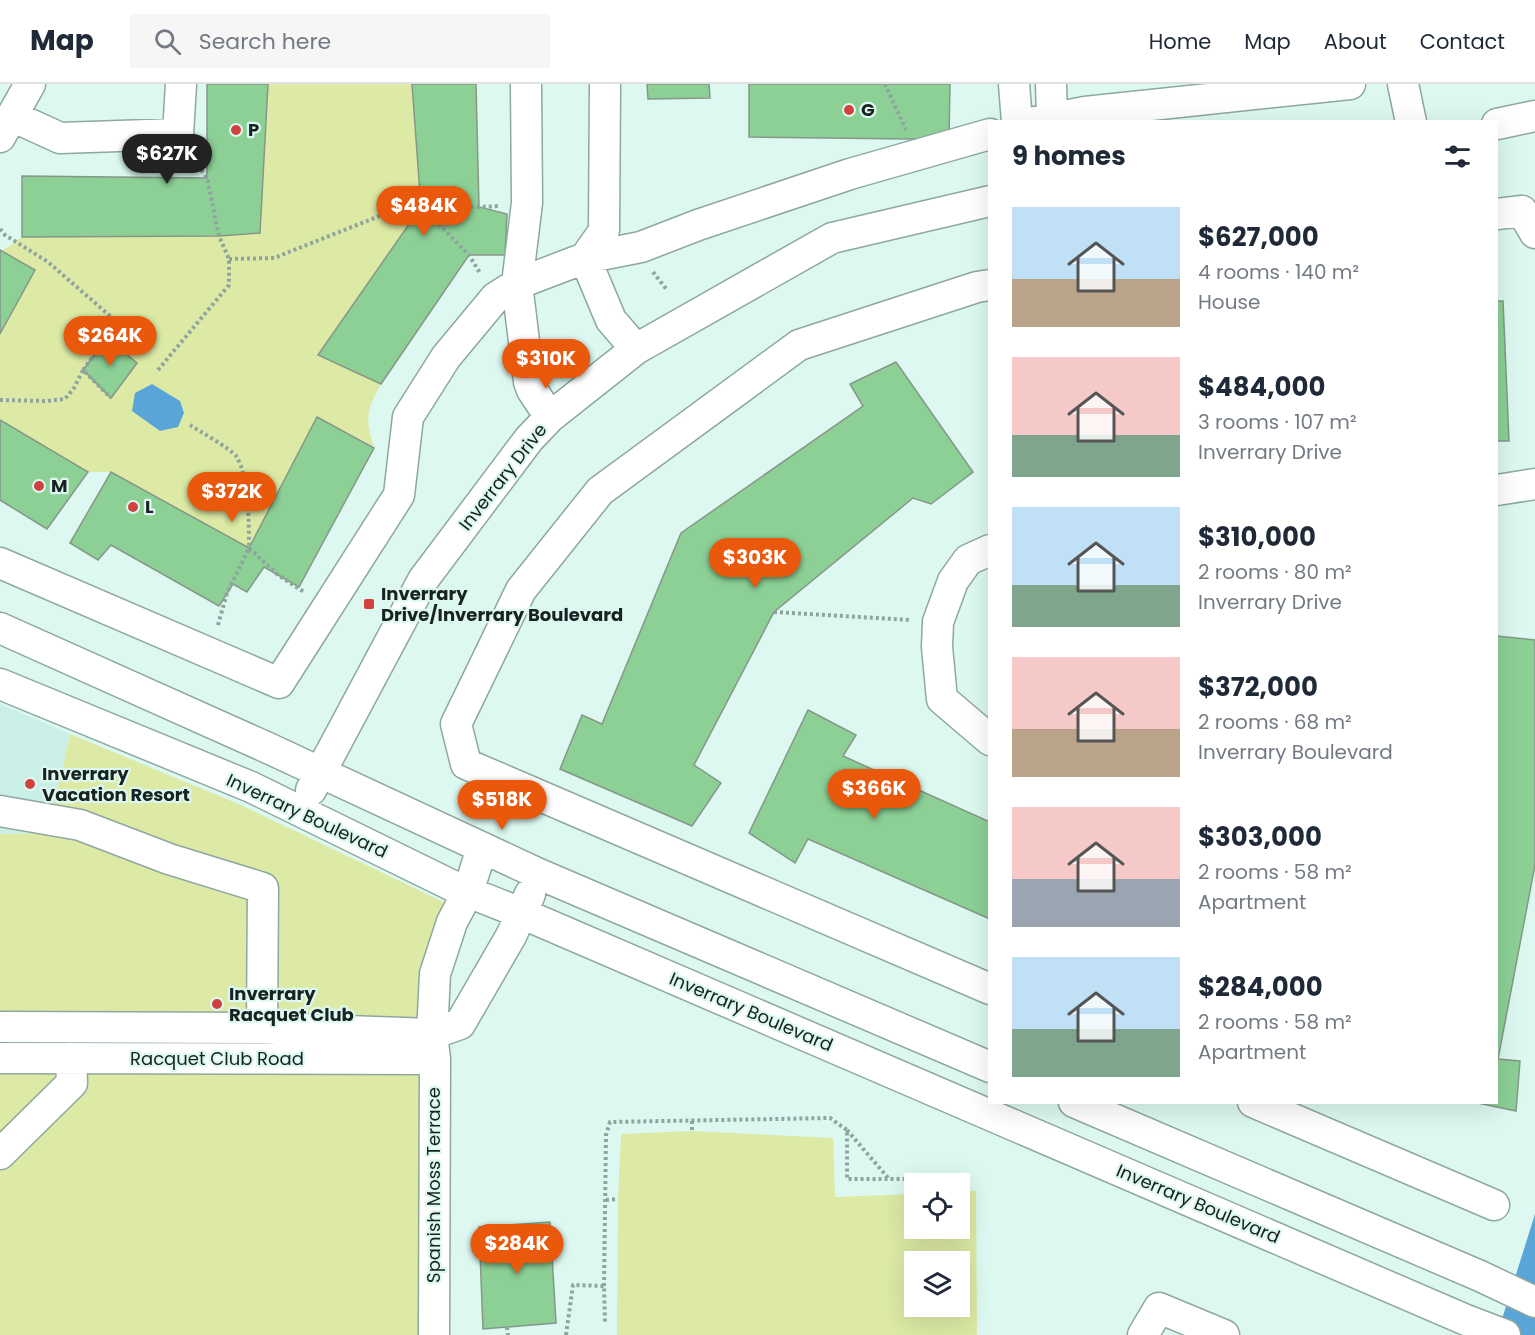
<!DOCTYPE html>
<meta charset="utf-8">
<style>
body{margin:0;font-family:Poppins,sans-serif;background:#f6f6f7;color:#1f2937;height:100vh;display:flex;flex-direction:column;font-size:22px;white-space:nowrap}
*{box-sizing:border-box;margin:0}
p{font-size:20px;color:#747a83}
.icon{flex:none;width:33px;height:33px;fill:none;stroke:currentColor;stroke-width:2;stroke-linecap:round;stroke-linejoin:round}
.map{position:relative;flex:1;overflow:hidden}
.details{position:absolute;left:988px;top:36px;width:510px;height:984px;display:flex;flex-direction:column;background:#fff;border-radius:0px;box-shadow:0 6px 24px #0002}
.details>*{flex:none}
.fabs{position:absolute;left:904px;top:1089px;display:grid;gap:12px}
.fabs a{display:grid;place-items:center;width:66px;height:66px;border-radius:0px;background:#fff;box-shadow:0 6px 24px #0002;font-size:30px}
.price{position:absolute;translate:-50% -51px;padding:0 14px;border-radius:21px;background:#ea580c;color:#fff;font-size:20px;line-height:39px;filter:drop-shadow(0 2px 3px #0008)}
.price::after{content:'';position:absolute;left:50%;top:36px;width:18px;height:14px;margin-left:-9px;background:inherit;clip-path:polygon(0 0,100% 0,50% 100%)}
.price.selected{background:#222;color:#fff}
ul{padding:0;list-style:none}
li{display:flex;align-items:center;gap:18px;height:150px;padding:0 24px}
li span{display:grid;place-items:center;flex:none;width:168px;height:120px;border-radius:0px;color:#555}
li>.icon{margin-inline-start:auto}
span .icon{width:72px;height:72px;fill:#fffc;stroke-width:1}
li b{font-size:26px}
h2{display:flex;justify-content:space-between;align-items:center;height:72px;padding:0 24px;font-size:26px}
header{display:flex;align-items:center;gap:36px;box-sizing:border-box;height:84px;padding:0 30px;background:#fff;border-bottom:2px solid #e0e1e3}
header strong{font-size:28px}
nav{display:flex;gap:33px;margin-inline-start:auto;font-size:21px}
.search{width:420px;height:54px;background:#f6f6f7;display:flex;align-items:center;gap:15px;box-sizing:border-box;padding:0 21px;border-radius:0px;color:#747a83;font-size:22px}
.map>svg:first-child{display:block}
</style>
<header>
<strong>Map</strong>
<div class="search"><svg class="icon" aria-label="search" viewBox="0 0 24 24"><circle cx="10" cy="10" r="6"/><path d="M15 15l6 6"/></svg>Search here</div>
<nav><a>Home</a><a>Map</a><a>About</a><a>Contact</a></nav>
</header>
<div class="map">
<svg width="1535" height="1251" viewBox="0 0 1535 1251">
<rect width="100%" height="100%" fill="#dcf8f1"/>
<path fill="#caefe6" d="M0 620 70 650 48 749 0 750Z"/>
<path fill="#dceaa5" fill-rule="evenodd" d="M268 0H412L421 123 318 271 381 300C366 327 365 335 374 364L317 334 249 464 111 388H88L0 336V250L34 187 2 167 22 153 219 152 260 149Z
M70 650 241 721 458 825 452 838 433 1251H0V750L48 749Z
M692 1047 833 1054 835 1113 915 1110V1144H960V1107H976L977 1251H617L618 1115 621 1050ZM915 1178H960V1222H915Z"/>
<path fill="#5aa5d8" d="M152 300 180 317 184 329 178 343 160 347 132 327 135 309Z
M1535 1130V1251H1497Z"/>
<path fill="#8cd096" stroke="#869788" stroke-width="1.5" d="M207 0H268L260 149 219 152 22 153V92L207 94Z
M412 0H476L479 123 507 130 505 171H469L381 300 318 271 421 123Z
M647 0H709L710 14 648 15Z
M749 0H950L949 53 910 55 749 53Z
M0 166 35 186 0 250Z
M1497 217H1503L1509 357H1497Z
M107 254 137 279 111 314 83 286Z
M896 278 973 388 931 420 913 414 774 528 694 681 721 699 692 742 560 685 582 631 602 640 681 449 863 322 850 300Z
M317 333 374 364 299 503 264 483 247 508 233 500 219 522 111 461 98 476 70 459 111 388 249 464Z
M0 336 88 388 47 445 0 416Z
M1497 552 1535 556V781L1498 975 1520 977 1516 1027 1473 1018H1497Z
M808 626 856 651 843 672 990 738V835L808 755 795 779 749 749Z
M550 1138 556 1239 483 1245 479 1143Z"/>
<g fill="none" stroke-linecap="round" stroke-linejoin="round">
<g stroke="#8ea8a1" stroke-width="33">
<path id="minor" d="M526 0 527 119 517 200 529 298 532 306 550 333
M605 0 604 147 585 174 611 236 636 265
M1014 0 1017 38
M1051 0 1052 33 1055 38
M1403 0 1411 38
M12 32 60 54 178 50 181 0
M1035 38 1085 28 1350 0
M1497 40 1535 32
M0 53 30 0
M1497 130 1522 127 1535 149
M990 201 977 203 799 261 600 407 521 506 456 640 466 680 990 905
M1497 406 1535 400
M990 466 968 476 953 497 938 538 937 563 942 615 990 656
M0 479 279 599 399 411 408 333 446 273 495 214 517 200 585 174 641 163 698 141 850 90 990 50
M0 544 268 664 539 790 990 983
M0 600 251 703 453 802 521 829 1466 1236 1505 1251
M311 706 423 496 529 355 550 333 636 265 832 154 990 117
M0 727 80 741 169 775 263 804 262 944
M0 943 262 944 432 950 460 940 511 852 530 810
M0 974 435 975
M1074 1018 1480 1192 1535 1218
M1253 1018 1494 1121
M0 1070 72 999 71 974
M434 1251 435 975 432 950 435 890 452 838 468 808 482 764
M1143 1251 1159 1224 1224 1251"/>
</g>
<path stroke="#8fa49f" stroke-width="4" stroke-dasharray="3 3" stroke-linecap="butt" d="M885 0 906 46
M422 123 469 171 480 189
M0 145 5 151 48 178 109 231 115 249 107 254
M229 175 274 174 407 121 479 123 500 122
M653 188 667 206
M83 286 107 254 124 268
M158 286 229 201V175L219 152 207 94 193 74
M0 316 46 317 65 315 74 304 83 286 111 314
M190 341C199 347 231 365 236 372 249 391 249 441 249 464L278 491 304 508
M774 528 911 536
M218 541 227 509 249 464
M692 1037V1047
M847 1046 889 1095
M606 1116 618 1115
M604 1202 606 1051 610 1038 830 1034 847 1046V1095H921
M507 1243 508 1251
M566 1251 573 1201 604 1202 605 1239"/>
<use href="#minor" stroke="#fff" stroke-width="30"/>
</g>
<g fill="#d0423f" stroke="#dcf8f1" stroke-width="2">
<circle cx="849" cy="26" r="6"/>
<circle cx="236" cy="46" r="6"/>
<circle cx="39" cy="402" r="6"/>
<circle cx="133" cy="423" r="6"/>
<rect x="363" y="514" width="12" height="12" rx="3"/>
<circle cx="30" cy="700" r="6"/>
<circle cx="217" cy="920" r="6"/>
</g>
<g text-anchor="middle" stroke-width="4.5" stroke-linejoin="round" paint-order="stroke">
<g font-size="18" font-weight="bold" fill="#182220" stroke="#dcf8f1" text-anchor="start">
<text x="861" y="32">G</text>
<text x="248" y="52">P</text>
<text x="51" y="408">M</text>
<text x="145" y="429">L</text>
<text x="381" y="516">Inverrary<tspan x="381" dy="21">Drive/Inverrary Boulevard</tspan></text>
<text x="42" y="696">Inverrary<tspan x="42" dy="21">Vacation Resort</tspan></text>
<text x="229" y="916">Inverrary<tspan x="229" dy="21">Racquet Club</tspan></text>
</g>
<g font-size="18" fill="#182220" stroke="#dcf8f1">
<text transform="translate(503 393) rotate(-52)" y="6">Inverrary Drive</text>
<text transform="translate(307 732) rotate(25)" y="6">Inverrary Boulevard</text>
<text transform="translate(751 928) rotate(23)" y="6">Inverrary Boulevard</text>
<text x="217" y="981">Racquet Club Road</text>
<text transform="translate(434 1101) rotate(-90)" y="6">Spanish Moss Terrace</text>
<text transform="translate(1198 1120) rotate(23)" y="6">Inverrary Boulevard</text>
</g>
</g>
</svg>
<div class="fabs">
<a><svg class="icon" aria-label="locate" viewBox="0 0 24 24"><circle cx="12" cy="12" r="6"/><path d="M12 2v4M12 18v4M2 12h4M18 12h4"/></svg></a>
<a><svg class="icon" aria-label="layers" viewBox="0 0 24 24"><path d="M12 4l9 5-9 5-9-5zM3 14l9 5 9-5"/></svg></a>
</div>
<b class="price selected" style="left:167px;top:101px">$627K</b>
<b class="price" style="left:424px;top:153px">$484K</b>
<b class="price" style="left:110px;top:283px">$264K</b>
<b class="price" style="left:546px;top:306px">$310K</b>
<b class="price" style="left:232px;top:439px">$372K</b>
<b class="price" style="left:755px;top:505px">$303K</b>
<b class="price" style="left:874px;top:736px">$366K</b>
<b class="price" style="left:502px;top:747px">$518K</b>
<b class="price" style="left:517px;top:1191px">$284K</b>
<section class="details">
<h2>9 homes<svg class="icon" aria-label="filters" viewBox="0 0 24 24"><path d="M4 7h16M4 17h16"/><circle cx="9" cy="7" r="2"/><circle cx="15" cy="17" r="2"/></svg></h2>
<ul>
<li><span style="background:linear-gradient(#bfe0f5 60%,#b9a48a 0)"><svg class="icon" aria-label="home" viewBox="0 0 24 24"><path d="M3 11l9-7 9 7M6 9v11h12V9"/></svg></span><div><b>$627,000</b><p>4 rooms · 140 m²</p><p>House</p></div></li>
<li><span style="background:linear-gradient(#f6c9c9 65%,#7fa58c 0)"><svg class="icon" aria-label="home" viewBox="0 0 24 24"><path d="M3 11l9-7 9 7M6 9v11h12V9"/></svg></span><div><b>$484,000</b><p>3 rooms · 107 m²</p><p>Inverrary Drive</p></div></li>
<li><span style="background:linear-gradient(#bfe0f5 65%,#7fa58c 0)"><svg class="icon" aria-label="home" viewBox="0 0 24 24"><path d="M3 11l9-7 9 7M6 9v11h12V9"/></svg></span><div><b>$310,000</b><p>2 rooms · 80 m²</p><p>Inverrary Drive</p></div></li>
<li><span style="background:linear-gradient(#f6c9c9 60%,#b9a48a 0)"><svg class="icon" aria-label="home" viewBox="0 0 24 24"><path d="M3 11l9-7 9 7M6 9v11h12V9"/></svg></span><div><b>$372,000</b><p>2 rooms · 68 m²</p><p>Inverrary Boulevard</p></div></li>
<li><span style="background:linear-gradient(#f6c9c9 60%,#9aa5b1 0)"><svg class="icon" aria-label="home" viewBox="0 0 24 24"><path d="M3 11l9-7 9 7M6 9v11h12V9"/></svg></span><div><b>$303,000</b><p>2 rooms · 58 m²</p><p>Apartment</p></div></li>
<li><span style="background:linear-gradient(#bfe0f5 60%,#7fa58c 0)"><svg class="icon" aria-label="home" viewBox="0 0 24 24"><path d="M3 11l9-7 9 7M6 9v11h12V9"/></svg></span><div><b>$284,000</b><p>2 rooms · 58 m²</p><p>Apartment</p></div></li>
</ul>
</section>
</div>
